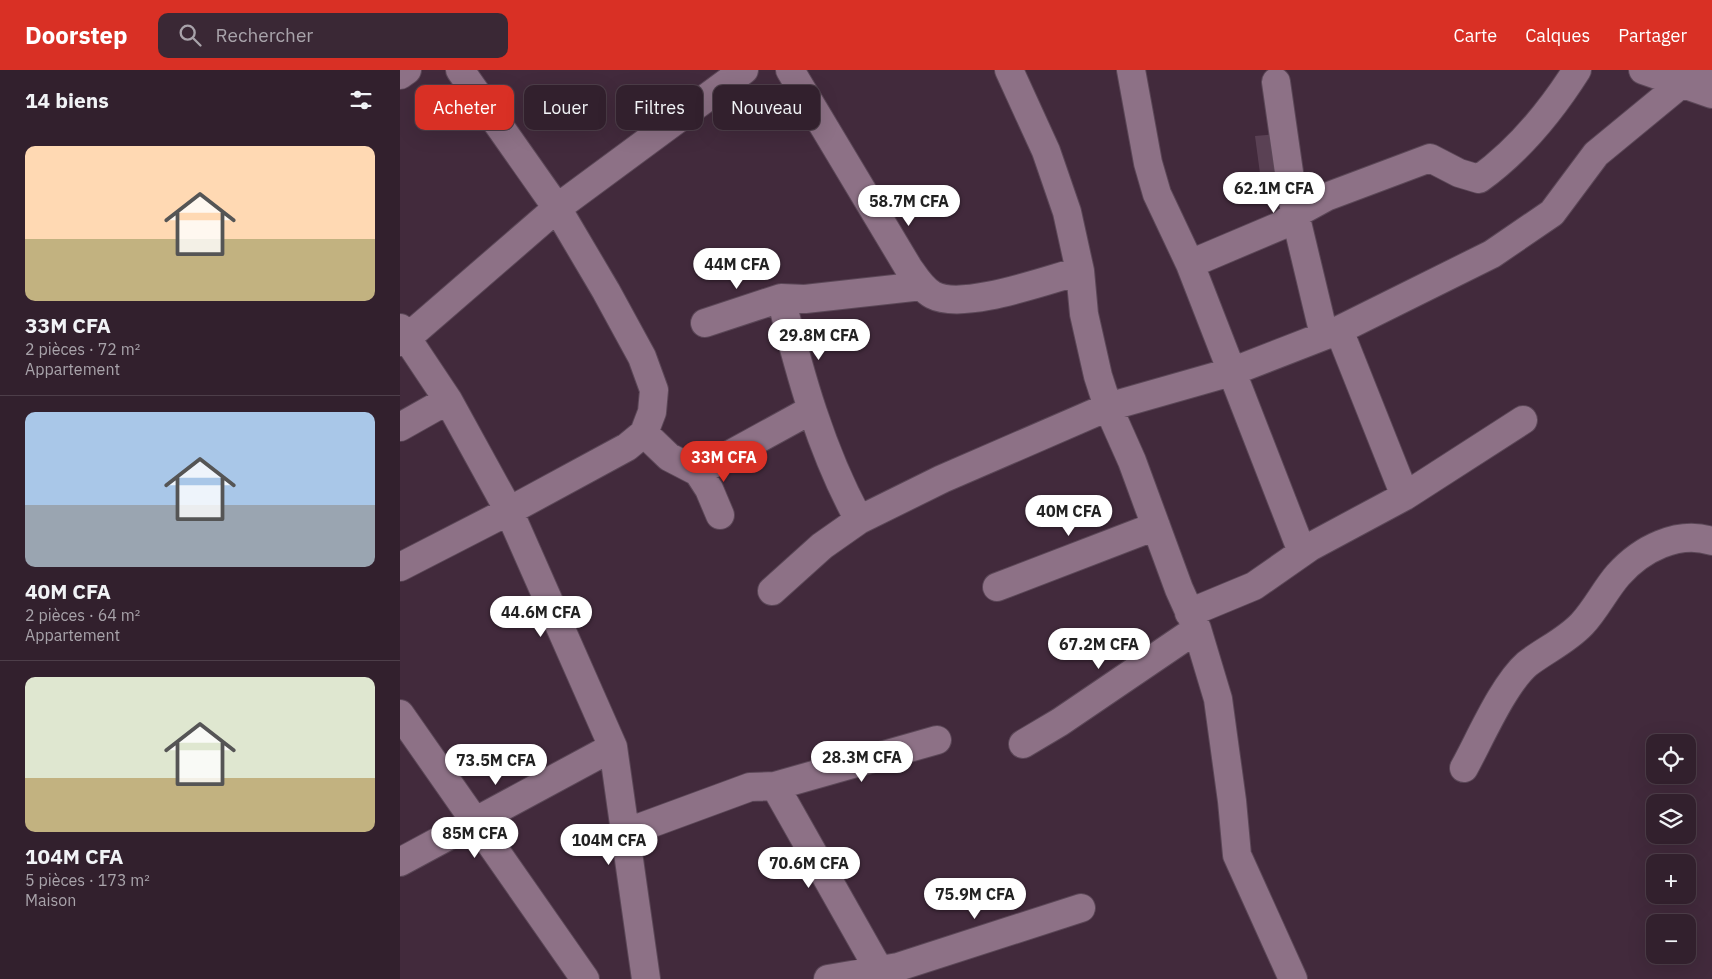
<!DOCTYPE html>
<html lang="fr">
<meta charset="utf-8">
<style>
body{margin:0;font-family:"IBM Plex Sans",sans-serif;background:#3a2835;color:#f1f3f6;height:100vh;display:flex;flex-direction:column;font-size:19px;white-space:nowrap}
*{box-sizing:border-box;margin:0}
p{font-size:16px;color:#a8a3aa}
.icon{flex:none;width:28px;height:28px;fill:none;stroke:currentColor;stroke-width:2;stroke-linecap:round;stroke-linejoin:round}
.map{position:relative;flex:1;overflow:hidden}
.side{display:flex;flex-direction:column;background:#32202d;width:400px}
.side>*{flex:none}
.guide{position:absolute;left:15px;top:15px;width:475px;height:45px;display:flex;gap:10px}
.controls{position:absolute;left:1246px;top:664px;display:grid;gap:10px}
.controls a{display:grid;place-items:center;width:50px;height:50px;border-radius:10px;background:#32202d;box-shadow:0 5px 20px #0002,0 0 0 1px #4d3e49;font-size:25px}
.price{position:absolute;translate:-50% -42px;padding:0 11px;border-radius:18px;background:#fff;color:#222;font-size:16px;line-height:32px;filter:drop-shadow(0 1px 2px #0008)}
.price::after{content:'';position:absolute;left:50%;top:30px;width:15px;height:11px;margin-left:-8px;background:inherit;clip-path:polygon(0 0,100% 0,50% 100%)}
.price.selected{background:#d93025;color:#fff}
ul{padding:0;list-style:none}
li{display:grid;align-content:center;gap:10px;height:265px;padding:0 25px}
li+li{border-top:1px solid #4d3e49}
li span{display:grid;place-items:center;height:155px;border-radius:10px;color:#555}
li>.icon{margin-inline-start:auto}
span .icon{width:90px;height:90px;fill:#fffc;stroke-width:1}
li b{font-size:21px}
h2{display:flex;justify-content:space-between;align-items:center;height:60px;padding:0 25px;font-size:21px}
.pill{padding:0 18px;border-radius:10px;background:#32202d;box-shadow:0 5px 20px #0002,0 0 0 1px #4d3e49;font-size:18px;line-height:45px}
.pill.selected{background:#d93025;color:#fff}
header{display:flex;align-items:center;gap:30px;box-sizing:border-box;height:70px;padding:0 25px;background:#d93025;color:#fff}
header strong{font-size:24px}
nav{display:flex;gap:28px;margin-inline-start:auto;font-size:18px}
.search{width:350px;height:45px;background:#3a2835;display:flex;align-items:center;gap:12px;box-sizing:border-box;padding:0 18px;border-radius:10px;color:#a8a3aa;font-size:19px}
main{display:flex;flex:1;min-height:0}
.map>svg:first-child{display:block}
</style>
<header>
<strong>Doorstep</strong>
<div class="search"><svg class="icon" aria-label="search" viewBox="0 0 24 24"><circle cx="10" cy="10" r="6"/><path d="M15 15l6 6"/></svg>Rechercher</div>
<nav><a>Carte</a><a>Calques</a><a>Partager</a></nav>
</header>
<main>
<section class="side">
<h2>14 biens<svg class="icon" aria-label="filters" viewBox="0 0 24 24"><path d="M4 7h16M4 17h16"/><circle cx="9" cy="7" r="2"/><circle cx="15" cy="17" r="2"/></svg></h2>
<ul>
<li><span style="background:linear-gradient(#ffd9b3 60%,#c2b280 0)"><svg class="icon" aria-label="home" viewBox="0 0 24 24"><path d="M3 11l9-7 9 7M6 9v11h12V9"/></svg></span><div><b>33M CFA</b><p>2 pièces · 72 m²</p><p>Appartement</p></div></li>
<li><span style="background:linear-gradient(#a9c7e8 60%,#9aa5b1 0)"><svg class="icon" aria-label="home" viewBox="0 0 24 24"><path d="M3 11l9-7 9 7M6 9v11h12V9"/></svg></span><div><b>40M CFA</b><p>2 pièces · 64 m²</p><p>Appartement</p></div></li>
<li><span style="background:linear-gradient(#dfe7d0 65%,#c2b280 0)"><svg class="icon" aria-label="home" viewBox="0 0 24 24"><path d="M3 11l9-7 9 7M6 9v11h12V9"/></svg></span><div><b>104M CFA</b><p>5 pièces · 173 m²</p><p>Maison</p></div></li>
</ul>
</section>
<div class="map">
<svg width="1312" height="909" viewBox="0 0 1312 909">
<rect width="100%" height="100%" fill="#422a3c"/>
<path fill="#5a4154" d="M877 64 883 108 861 111 855 66Z"/>
<g fill="none" stroke-linecap="round" stroke-linejoin="round">
<g stroke="#5b4757" stroke-width="30">
<path id="minor" d="M390 0 508 197C515 207 522 219 533 225 563 241 646 210 680 201
M609 0 646 81 667 142 680 201 684 244 698 306 708 337 732 391 779 519 797 559 818 629 832 731 837 785 893 909
M731 0 748 93 757 124 790 194 902 482
M1243 0 1312 24
M0 5 7 0
M876 12 895 144 924 265
M790 194 882 155 895 144 926 127 1030 88 1059 103 1079 109C1118 81 1151 41 1177 0
M305 253 381 228
M0 258 48 330 109 441 213 677 246 909
M939 260 1005 426 1123 350
M0 272 7 268 157 138 344 0
M0 357 48 330
M244 363 269 387 298 402 411 340
M298 402 309 419 320 445
M459 450C421 381 400 305 381 228L405 229 522 216
M0 497 109 441 227 377 244 363 252 342 254 320 242 287 206 221 157 138 60 0
M597 517 756 456
M372 521 422 476 459 450 542 409 708 337 831 302 939 260 1092 184 1152 143 1196 84 1281 14 1304 0
M789 543 854 516 910 477 1005 426
M0 644 185 909
M623 674 660 652 797 559
M1064 698C1080 669 1103 615 1127 594 1145 580 1166 571 1182 554 1196 539 1205 520 1218 505 1241 479 1278 460 1312 471
M375 716 479 900
M225 763 350 717 375 716 537 670
M0 792 213 677
M428 909 498 897 681 838"/>
</g>
<use href="#minor" stroke="#8d7186" stroke-width="28"/>
</g>
</svg>
<div class="controls">
<a><svg class="icon" aria-label="locate" viewBox="0 0 24 24"><circle cx="12" cy="12" r="6"/><path d="M12 2v4M12 18v4M2 12h4M18 12h4"/></svg></a>
<a><svg class="icon" aria-label="layers" viewBox="0 0 24 24"><path d="M12 4l9 5-9 5-9-5zM3 14l9 5 9-5"/></svg></a>
<a>+</a>
<a>−</a>
</div>
<b class="price" style="left:874px;top:144px">62.1M CFA</b>
<b class="price" style="left:509px;top:157px">58.7M CFA</b>
<b class="price" style="left:337px;top:220px">44M CFA</b>
<b class="price" style="left:419px;top:291px">29.8M CFA</b>
<b class="price selected" style="left:324px;top:413px">33M CFA</b>
<b class="price" style="left:669px;top:467px">40M CFA</b>
<b class="price" style="left:141px;top:568px">44.6M CFA</b>
<b class="price" style="left:699px;top:600px">67.2M CFA</b>
<b class="price" style="left:462px;top:713px">28.3M CFA</b>
<b class="price" style="left:96px;top:716px">73.5M CFA</b>
<b class="price" style="left:75px;top:789px">85M CFA</b>
<b class="price" style="left:209px;top:796px">104M CFA</b>
<b class="price" style="left:409px;top:819px">70.6M CFA</b>
<b class="price" style="left:575px;top:850px">75.9M CFA</b>
<div class="guide">
<a class="pill selected">Acheter</a>
<a class="pill">Louer</a>
<a class="pill">Filtres</a>
<a class="pill">Nouveau</a>
</div>
</div>
</main>
